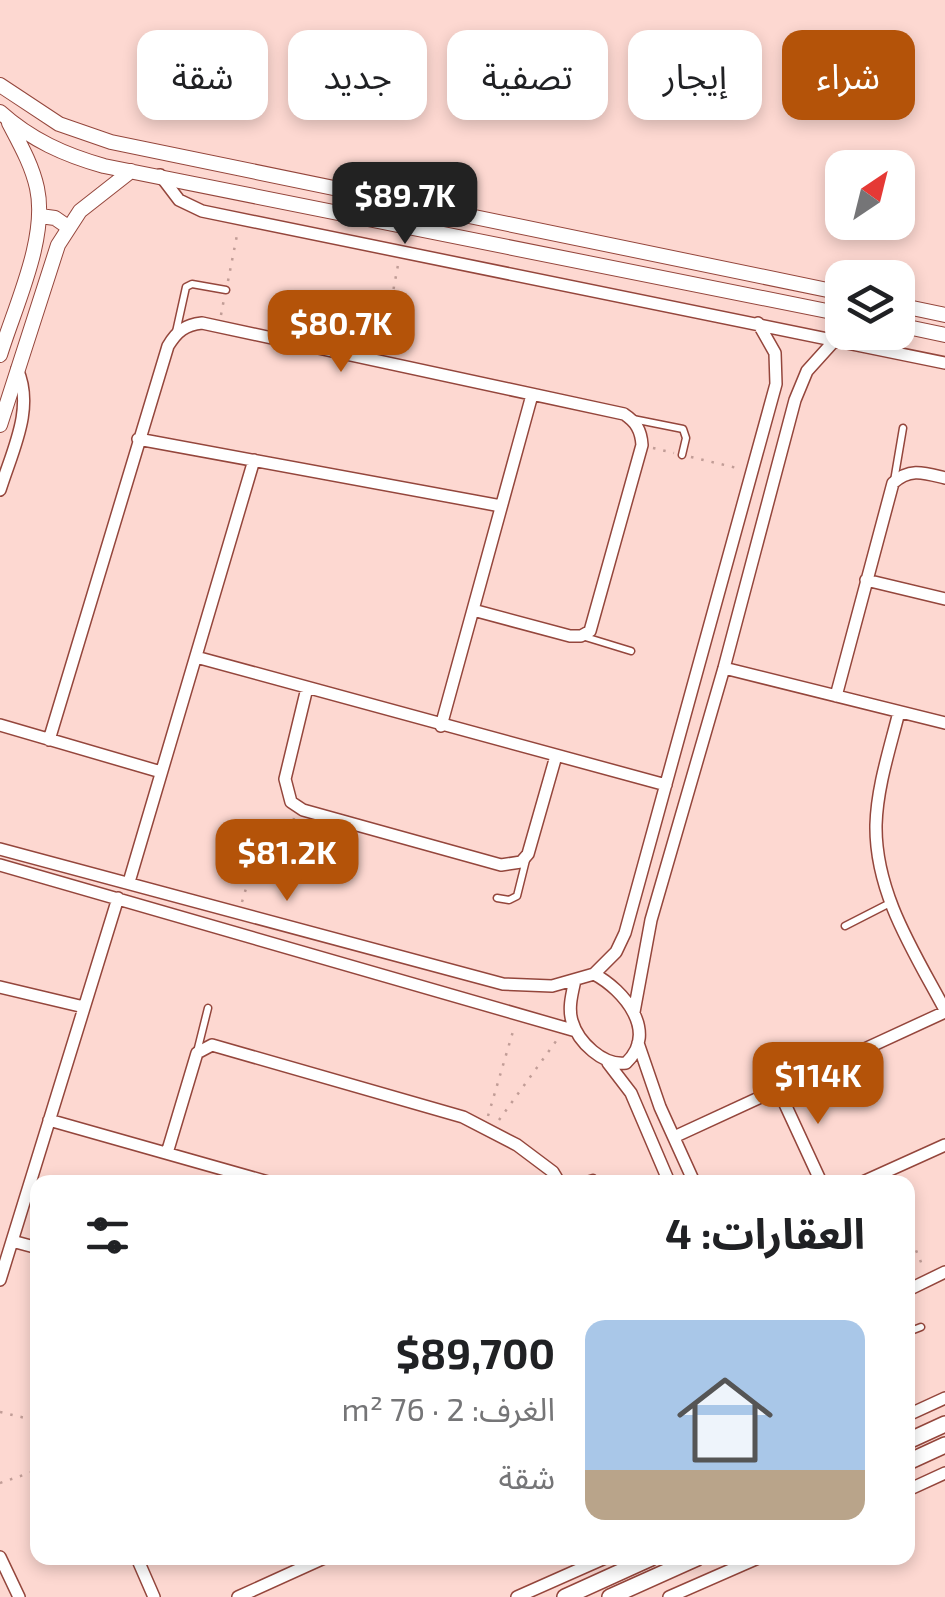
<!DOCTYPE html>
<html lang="ar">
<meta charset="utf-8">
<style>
body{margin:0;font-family:"Exo 2","Noto Sans Arabic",sans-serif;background:#f6f6f6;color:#202124;direction:rtl;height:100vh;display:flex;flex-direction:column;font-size:38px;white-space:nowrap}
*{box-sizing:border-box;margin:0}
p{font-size:32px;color:#757577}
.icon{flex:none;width:55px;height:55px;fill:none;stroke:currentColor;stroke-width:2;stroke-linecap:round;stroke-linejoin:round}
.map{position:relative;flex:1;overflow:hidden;direction:ltr}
.sheet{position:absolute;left:30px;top:1175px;width:885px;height:390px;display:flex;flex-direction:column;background:#fff;border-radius:20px;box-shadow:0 5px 15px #0003;direction:rtl}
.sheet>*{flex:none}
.guide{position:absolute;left:30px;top:30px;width:885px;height:90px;direction:rtl;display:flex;gap:20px}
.needle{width:65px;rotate:35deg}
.fabs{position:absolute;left:825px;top:150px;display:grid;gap:20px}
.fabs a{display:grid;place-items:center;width:90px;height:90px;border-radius:20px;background:#fff;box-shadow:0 5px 15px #0003;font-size:50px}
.price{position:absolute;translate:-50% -85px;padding:0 22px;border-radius:20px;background:#b45309;color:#fff;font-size:32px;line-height:65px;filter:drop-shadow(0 2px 5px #0008)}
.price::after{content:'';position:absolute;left:50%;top:60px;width:30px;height:22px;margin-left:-15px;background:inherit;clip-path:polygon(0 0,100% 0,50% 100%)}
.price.active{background:#222;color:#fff}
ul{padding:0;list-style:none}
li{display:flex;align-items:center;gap:30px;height:250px;padding:0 50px}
li span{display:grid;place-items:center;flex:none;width:280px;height:200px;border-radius:20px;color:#555}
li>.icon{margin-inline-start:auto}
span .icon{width:120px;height:120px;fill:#fffc;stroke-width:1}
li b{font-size:42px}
h2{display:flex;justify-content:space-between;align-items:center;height:120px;padding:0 50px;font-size:42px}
.chip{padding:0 35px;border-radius:20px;background:#fff;box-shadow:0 5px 15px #0003;font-size:35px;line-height:90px}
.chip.active{background:#b45309;color:#fff}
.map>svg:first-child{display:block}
</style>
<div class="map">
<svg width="945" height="1597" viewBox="0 0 945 1597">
<rect width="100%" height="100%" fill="#fdd8d1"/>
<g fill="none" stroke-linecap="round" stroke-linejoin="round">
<g stroke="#94463c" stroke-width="9">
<path id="service" d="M176 332 186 287 192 284 226 290
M633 419 683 429 686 438 682 455
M894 481 903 428
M582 636 631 651
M497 898 509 900 517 896 526 860
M845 926 890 903
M197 1052 208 1008
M580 1182 593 1178
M908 1332 921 1327"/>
</g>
<g stroke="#94463c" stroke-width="14">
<path id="minor" d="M160 175 179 200 202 211 945 363
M138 439 501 506
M0 490C12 451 35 408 17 369
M866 580 945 599
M196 657 666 785
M724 668 945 723
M307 688 285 779 291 802 303 810 501 865 521 862 528 854 556 756
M836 696 893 483C910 467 925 473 945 478
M899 712C890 748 877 787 876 825 875 893 914 952 945 1010
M0 725 161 772
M441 726 532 395
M49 740 168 346C177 331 185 325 202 323L624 414C636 422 641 430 642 445L590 631 581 636H570L473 610
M0 849 503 984 552 986 594 974C624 990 659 1032 626 1063 603 1066 578 1042 572 1021 568 1008 572 994 575 980
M0 865 576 1031
M129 882 254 460
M594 974 616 952 625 933 776 384 775 353 758 323
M0 987 84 1007
M634 1012 651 920 724 668 795 400 807 371 835 340
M638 1043 660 1107 694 1182
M608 1063 631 1093 669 1182
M778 1089 821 1182
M49 1120 268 1182
M674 1137 945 1012
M167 1153 197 1053 212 1045 463 1117 517 1145 553 1172 559 1182
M863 1182 945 1145
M12 1241 38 1248
M0 1280 118 898
M908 1290 945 1272
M908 1415 945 1398
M908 1490 945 1473
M0 1557 19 1597
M137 1558 154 1597
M238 1597 324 1558
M517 1597 605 1558
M669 1597 758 1558"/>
</g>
<g stroke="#94463c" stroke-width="16">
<path id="tertiary" d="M0 85 59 124 111 142 842 293
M0 112C31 140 65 155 104 166L842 314
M40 216 55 218 68 227
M898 305 945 315
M898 325 945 335
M0 355C15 306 48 238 37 188 32 165 20 144 9 123
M0 425 58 245 80 211 131 171"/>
</g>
<g stroke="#94463c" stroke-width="18">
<path id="secondary" d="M908 1441 945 1424
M908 1462 945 1445
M565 1597 651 1558
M610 1597 697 1558"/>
</g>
<path stroke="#c19d97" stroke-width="2.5" stroke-dasharray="2.5 8" stroke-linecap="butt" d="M228 281 238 230
M221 315 224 299
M382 351 398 265
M653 448 674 453
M691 457 737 468
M294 818 289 842H301L306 823
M242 902 255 858 288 862 294 843
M488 1116 514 1028
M499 1120 559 1037
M908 1231 923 1267
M0 1412 38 1421
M0 1483 38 1470"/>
<use href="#service" stroke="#fff" stroke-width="6"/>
<use href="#minor" stroke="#fff" stroke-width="11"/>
<use href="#tertiary" stroke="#fff" stroke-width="14"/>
<use href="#secondary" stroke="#fff" stroke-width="15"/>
</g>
</svg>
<div class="fabs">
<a><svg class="needle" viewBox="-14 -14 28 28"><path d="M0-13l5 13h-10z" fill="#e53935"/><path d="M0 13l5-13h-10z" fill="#757577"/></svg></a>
<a><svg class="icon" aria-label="layers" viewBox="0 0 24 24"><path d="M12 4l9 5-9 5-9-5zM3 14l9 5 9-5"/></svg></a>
</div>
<b class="price active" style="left:405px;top:247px">$89.7K</b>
<b class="price" style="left:341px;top:375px">$80.7K</b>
<b class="price" style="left:287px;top:904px">$81.2K</b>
<b class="price" style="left:818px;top:1127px">$114K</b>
<div class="guide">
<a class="chip active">شراء</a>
<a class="chip">إيجار</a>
<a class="chip">تصفية</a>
<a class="chip">جديد</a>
<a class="chip">شقة</a>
</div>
<section class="sheet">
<h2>العقارات: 4<svg class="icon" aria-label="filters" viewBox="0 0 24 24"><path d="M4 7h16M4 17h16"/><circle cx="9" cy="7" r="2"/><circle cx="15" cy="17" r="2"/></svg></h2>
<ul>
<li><span style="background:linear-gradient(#a9c7e8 75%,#b9a48a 0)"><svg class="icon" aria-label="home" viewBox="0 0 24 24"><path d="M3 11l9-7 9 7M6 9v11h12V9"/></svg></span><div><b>$89,700</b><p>الغرف: 2 · 76 m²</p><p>شقة</p></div></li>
</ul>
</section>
</div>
